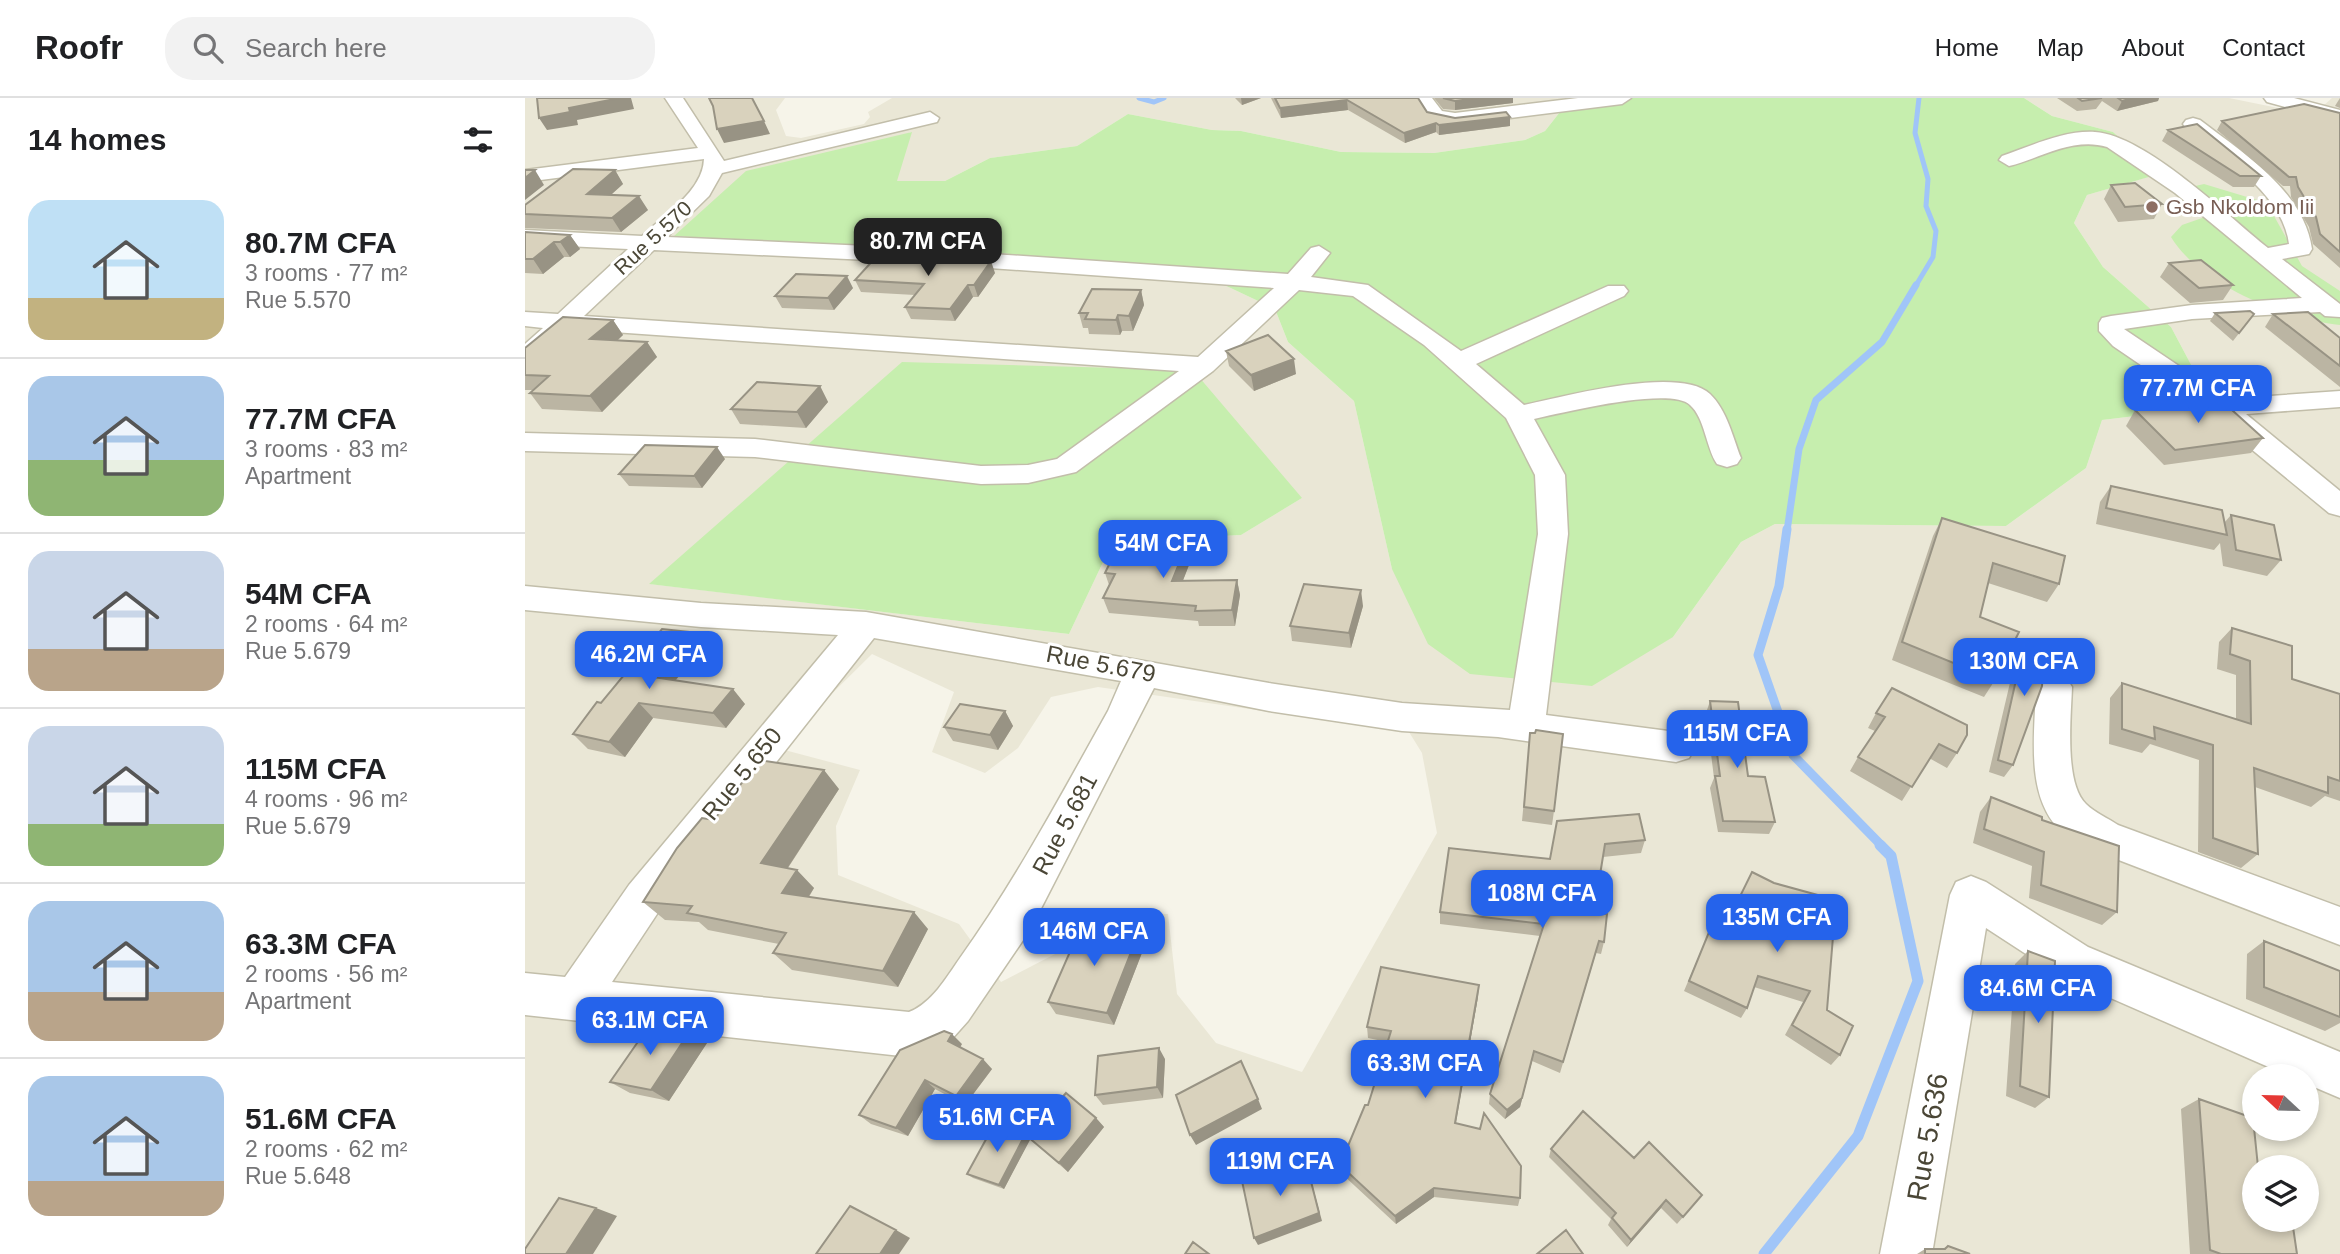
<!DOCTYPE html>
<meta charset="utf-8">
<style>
body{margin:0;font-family:Helvetica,sans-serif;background:#f2f2f2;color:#202124;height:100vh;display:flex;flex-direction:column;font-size:26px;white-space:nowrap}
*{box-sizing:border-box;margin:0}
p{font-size:23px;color:#757577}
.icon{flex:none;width:38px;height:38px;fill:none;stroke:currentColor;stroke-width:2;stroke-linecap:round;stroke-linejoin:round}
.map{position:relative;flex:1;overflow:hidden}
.side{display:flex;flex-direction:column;background:#fff;width:525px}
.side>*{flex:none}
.needle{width:46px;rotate:292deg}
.buttons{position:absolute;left:1717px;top:966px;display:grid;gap:14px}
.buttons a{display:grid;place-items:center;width:77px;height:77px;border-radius:50%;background:#fff;box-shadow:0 4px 10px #0003;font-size:35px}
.price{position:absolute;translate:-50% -60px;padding:0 16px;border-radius:14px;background:#2563eb;color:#fff;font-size:23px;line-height:46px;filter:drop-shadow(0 2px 4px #0008)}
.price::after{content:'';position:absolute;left:50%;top:42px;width:21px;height:16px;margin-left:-10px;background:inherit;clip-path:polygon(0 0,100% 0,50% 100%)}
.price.selected{background:#222;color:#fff}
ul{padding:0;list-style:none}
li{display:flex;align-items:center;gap:21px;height:175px;padding:0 28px}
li+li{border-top:2px solid #e0e0e0}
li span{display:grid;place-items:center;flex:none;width:196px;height:140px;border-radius:21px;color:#555}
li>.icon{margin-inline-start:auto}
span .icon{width:84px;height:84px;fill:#fffc;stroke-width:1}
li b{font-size:30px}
h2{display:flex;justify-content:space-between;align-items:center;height:84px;padding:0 28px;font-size:30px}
header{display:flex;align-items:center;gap:42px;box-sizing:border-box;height:98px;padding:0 35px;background:#fff;border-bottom:2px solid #e0e0e0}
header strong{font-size:33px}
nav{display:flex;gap:38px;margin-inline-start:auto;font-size:24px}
.search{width:490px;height:63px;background:#f2f2f2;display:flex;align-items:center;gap:18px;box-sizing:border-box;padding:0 24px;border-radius:28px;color:#757577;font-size:26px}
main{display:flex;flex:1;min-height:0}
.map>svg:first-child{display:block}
</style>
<header>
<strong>Roofr</strong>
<div class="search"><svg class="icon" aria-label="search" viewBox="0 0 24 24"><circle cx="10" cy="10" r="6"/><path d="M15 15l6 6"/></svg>Search here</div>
<nav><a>Home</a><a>Map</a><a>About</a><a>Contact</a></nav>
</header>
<main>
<section class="side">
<h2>14 homes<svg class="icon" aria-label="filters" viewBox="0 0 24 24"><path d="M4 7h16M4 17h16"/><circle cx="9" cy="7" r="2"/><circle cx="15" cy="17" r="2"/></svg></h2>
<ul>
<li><span style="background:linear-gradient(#bfe0f5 70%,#c2b280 0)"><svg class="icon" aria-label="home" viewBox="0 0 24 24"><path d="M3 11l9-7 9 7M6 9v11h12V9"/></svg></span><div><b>80.7M CFA</b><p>3 rooms · 77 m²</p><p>Rue 5.570</p></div></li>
<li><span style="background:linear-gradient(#a9c7e8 60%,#8fb573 0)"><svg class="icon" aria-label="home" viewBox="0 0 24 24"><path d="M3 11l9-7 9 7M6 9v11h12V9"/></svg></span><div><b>77.7M CFA</b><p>3 rooms · 83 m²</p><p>Apartment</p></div></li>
<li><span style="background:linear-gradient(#c9d6e8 70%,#b9a48a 0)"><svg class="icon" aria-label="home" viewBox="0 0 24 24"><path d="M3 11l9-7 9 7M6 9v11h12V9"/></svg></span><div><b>54M CFA</b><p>2 rooms · 64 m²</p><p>Rue 5.679</p></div></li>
<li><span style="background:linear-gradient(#c9d6e8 70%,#8fb573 0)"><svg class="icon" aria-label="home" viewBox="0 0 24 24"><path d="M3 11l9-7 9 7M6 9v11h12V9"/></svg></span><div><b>115M CFA</b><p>4 rooms · 96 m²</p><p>Rue 5.679</p></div></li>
<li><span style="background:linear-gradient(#a9c7e8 65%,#b9a48a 0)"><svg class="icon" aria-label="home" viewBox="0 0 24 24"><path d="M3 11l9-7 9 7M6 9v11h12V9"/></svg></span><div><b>63.3M CFA</b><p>2 rooms · 56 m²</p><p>Apartment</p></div></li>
<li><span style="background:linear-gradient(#a9c7e8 75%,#b9a48a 0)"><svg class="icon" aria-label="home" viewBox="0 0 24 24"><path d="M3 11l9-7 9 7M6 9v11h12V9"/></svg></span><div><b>51.6M CFA</b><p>2 rooms · 62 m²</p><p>Rue 5.648</p></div></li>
</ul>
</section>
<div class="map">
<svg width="1815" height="1156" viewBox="0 0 1815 1156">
<rect width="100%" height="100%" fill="#f6f4e9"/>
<path fill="#eae7d6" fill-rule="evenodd" d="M0 0H260L251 12 261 38 276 40 339 26 345 19 343 14 367 0H1046L1020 33 1000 42 909 55 816 54 716 33 687 32 603 16 552 48 465 60 420 83H371L386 34 150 137 477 155 695 185 750 211 763 244 829 303 867 471 1148 539 1216 444 1250 426 1481 428 1561 370 1577 322 1644 314 1671 276 1646 229 1578 169 1549 125 1562 97 1633 76 1588 34 1527 18 1499 0H1704L1788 17 1807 0H1815V1156H0ZM777 400 716 437 588 443 544 536 125 486ZM347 556 429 594 407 654 460 675 493 650 526 599 573 589 884 634 897 655 912 735 777 974 691 945 652 896 643 816 563 814 532 855 476 884 434 826 313 777 311 728 335 672 252 650ZM1729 978H1782V1031H1729ZM1729 1069H1782V1122H1729Z"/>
<path fill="#c6eeae" d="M1046 0H1499L1527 18 1588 34 1634 76 1562 97 1549 125 1578 169 1646 229 1671 276 1644 314 1577 322 1561 370 1481 428 1250 426 1216 444 1148 539 1067 588 945 576 903 546 867 471 829 303 763 244 750 211 695 185 477 155 149 138 221 73 387 34 372 83H420L465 60 552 48 603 16 687 32 716 33 816 54 909 55 1000 42 1020 33Z
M1679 86 1732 102 1744 109 1777 168 1815 193V227C1759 220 1676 188 1646 139L1657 127 1680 119 1666 89Z
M377 264 668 272 777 400 716 437 588 443 544 536 124 486Z"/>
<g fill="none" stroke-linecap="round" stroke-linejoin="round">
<path stroke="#a0c5f8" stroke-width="5" d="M614 0 629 4 639 0
M1390 189 1408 159 1411 133 1401 108 1403 81 1390 35 1394 0"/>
<path stroke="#a0c5f8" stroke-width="7" d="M1262 433 1274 351 1291 302 1357 244 1391 187"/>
<path stroke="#a0c5f8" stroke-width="9" d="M1262 431 1254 488 1233 557 1268 657 1357 748"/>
<path stroke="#a0c5f8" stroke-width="11" d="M1239 1156 1333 1038 1393 883 1366 758 1355 747"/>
<g stroke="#c2beaa" stroke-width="3">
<path id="street" d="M140 0H158L199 63 405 14 414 20 412 24 197 75 184 98 142 139 365 149 763 176 786 150 794 148 805 155 786 179 843 187 936 253 1083 188H1099L1103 193 1099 198 951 266 999 307C1038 299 1154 267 1185 296 1202 312 1208 340 1216 360L1212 366 1202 369 1192 366C1181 350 1180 320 1165 307 1145 288 1037 315 1009 321L1040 377 1043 436 1021 617 1151 634 1164 638 1170 649 1164 660 1151 664 973 639 877 633 744 613 629 590 505 832 443 923 426 942 385 959 0 917V875L40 879 104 787 313 537 176 529 0 512V488L176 505 341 514 744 585 877 605 985 612 1013 436 1010 377 981 320 899 247 828 198 774 192 688 273 551 374 503 385 456 386 230 359 0 353V335L230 341 456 368 503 367 532 361 654 273 45 231 9 265 0 268V246L18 230 0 228V214L33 216 103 151 0 146V132L117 138C139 117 178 93 179 61L0 84V72L173 50ZM129 152 365 163 749 190 673 259 59 218ZM349 540 596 583 583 613C536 697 491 782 435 860 421 880 407 905 384 914L87 884 134 813Z
M888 0H907L917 13 930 15 1053 0H1106L1097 6 930 27 904 22Z
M1739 0H1769L1815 12V24L1742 4Z
M1668 20 1675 22C1718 55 1779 93 1787 151L1784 156 1757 161 1815 206V219L1800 218 1795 214 1667 221 1599 231 1703 301 1815 293V309L1721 316 1815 393V418L1804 415 1714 341 1695 321 1588 248 1574 233V225L1577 220 1586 218 1667 207 1777 200 1650 95 1582 49C1548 39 1516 60 1484 68L1474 62 1477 58C1506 48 1539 32 1570 34 1620 37 1703 118 1743 150L1764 146C1758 96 1698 59 1661 30L1658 26 1661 22Z
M1529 575 1541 579 1547 589C1546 618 1539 685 1561 706 1570 715 1583 720 1593 727L1815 809V847L1565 751C1555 744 1542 739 1533 730 1500 695 1510 633 1511 589L1517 579Z
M1446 778 1461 784 1563 849 1815 954V1000L1782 986V978H1764L1533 877 1461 830 1407 1156H1355L1425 797 1431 784Z"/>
</g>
<use href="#street" fill="#fff" fill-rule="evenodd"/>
</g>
<path fill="#bbb5a3" d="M710 0H736L717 7Z
M746 0H893L902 14 930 20 985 28 914 37 911 34 880 45 823 12 756 20Z
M909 0H988V5L930 12 918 11Z
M1532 0H1634L1633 3 1592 13 1577 3 1571 11 1552 13Z
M1815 0V10L1810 8Z
M1815 15V170L1788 146 1784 129 1766 99 1765 88H1758L1692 32 1697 23Z
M1643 32 1736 78 1729 89H1708L1637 43Z
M90 72 98 86 86 97 123 112 96 134 0 130V107Z
M1586 87 1637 106 1629 121 1593 124 1579 101Z
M0 134 45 137 55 151 45 159H39L18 176 0 175Z
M1644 165 1708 187 1698 202 1665 205 1635 179Z
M470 175 453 199H448L430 223 386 221 380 209 390 197 336 194 330 182Z
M328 190 309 212 257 210 250 198Z
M616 192 619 207 608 233H597L595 237 564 236 563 230H558L554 215Z
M1690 215 1729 216 1708 243 1685 223Z
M1748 216 1815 240V289L1740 229Z
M88 222 98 237 92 243 122 244 132 259 77 314 17 311 5 295 9 292H0V250Z
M701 253 771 276 729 293 704 268Z
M295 288 303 304 281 330 215 326 206 311Z
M1610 312 1738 340 1726 355 1639 367 1601 328Z
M200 361 177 390 104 388 94 376Z
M1586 388 1699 425 1706 417 1756 462 1742 478 1698 468 1695 445 1689 452 1571 426 1575 404Z
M1417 420 1534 486 1522 504 1463 485 1455 519 1470 582 1459 599 1367 562 1408 438Z
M660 451 664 467 658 482H712L715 497 710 528H674L673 523 584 515 578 500 584 487 580 475Z
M838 508 826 550 767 543 765 528Z
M1707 530 1767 581 1815 596V703L1800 698 1786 709 1730 689 1733 756 1716 770 1673 754 1674 662 1625 646 1617 655 1584 646 1585 600 1597 585 1711 621V577L1692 571 1694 544Z
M1500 542 1518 575 1488 667 1479 679 1464 674 1492 555Z
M177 549 151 582 220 606 201 630 128 620 100 659 63 651 48 636 76 605Z
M1185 603 1223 678 1250 724 1244 736 1193 734 1185 690 1189 680 1181 615Z
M480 613 488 628 473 652 428 643 419 629Z
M1351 615 1432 655 1422 670 1404 660 1377 703 1325 673 1333 659 1350 633 1343 630Z
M1004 649 1029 713 1027 727 997 723Z
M314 691 263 770 289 790 284 799 403 831 373 889 267 872 248 855 254 846 183 832 174 824 140 822 118 804 189 722Z
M1466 699 1517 722 1592 814 1577 827 1504 800 1507 768 1448 745 1455 714Z
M1032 723 1120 742 1116 755 1078 759 1069 814 1079 844 1076 856 1071 855 1035 975 1007 963 995 1009 980 1021 964 1006 965 996 1015 838 915 826V814L1025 761Z
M1227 774 1302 912 1315 957 1306 967 1260 937 1278 904 1229 889 1222 910 1216 920 1159 893 1184 834 1195 839Z
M1739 843 1815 873V925L1800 933 1721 901 1722 856Z
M620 847 589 927 531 916 523 904Z
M1503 853 1524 999 1510 1010 1481 998 1490 866Z
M953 899 931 1025 995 1100 993 1108 909 1099 871 1126 817 1076 815 1067 843 1007 862 944 843 940 842 929Z
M165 933 182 945 144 1003 105 995 85 984Z
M437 946 435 949 467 971 440 1007 410 991 383 1038 346 1026 334 1017Z
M640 961 638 1000 578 1007 570 997Z
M1674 1001 1729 1122 1772 1156H1665L1656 1011Z
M571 1020 579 1029 543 1074 505 1041 479 1091 448 1080 442 1076 501 1035 504 1038Z
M1026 1051 1109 1060 1177 1097 1152 1126 1136 1110 1102 1149 1083 1127 1086 1121 1024 1059Z
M1423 1148 1445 1156H1392L1400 1151H1417Z"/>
<path fill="#989384" d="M95 0H106L109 11 52 22 53 27 22 32 14 20 44 10Z
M716 0H736L717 7Z
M953 0H988V5L930 12V3Z
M1607 0H1634L1633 3 1592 13 1597 3Z
M822 2 823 12 756 20 755 10Z
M985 19V28L914 37V27Z
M239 23 245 36 199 45 192 31Z
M911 25V34L880 45 879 35Z
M10 72 19 87 0 102V80Z
M90 72 98 86 71 110 62 96Z
M114 98 123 112 96 134 87 120Z
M45 137 55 151 45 159 35 144Z
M29 144 39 159 18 176 8 161Z
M466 163 470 175 453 199 449 187Z
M322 178 328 190 309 212 303 200Z
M443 187 448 199 430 223 425 211Z
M616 192 619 207 608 233 604 218Z
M593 217 597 233 595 237 591 222Z
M88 222 98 237 76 257 65 241Z
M122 244 132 259 77 314 65 298Z
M769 261 771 276 729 293 726 277Z
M295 288 303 304 281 330 272 314Z
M192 349 200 361 177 390 169 378Z
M660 451 664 467 652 498 647 483Z
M712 482 715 497 710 528 707 512Z
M836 492 838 508 826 550 824 535Z
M165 534 177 549 141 594 128 579Z
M208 591 220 606 201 630 188 615Z
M114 605 128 620 100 659 84 644Z
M480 613 488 628 473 652 465 637Z
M299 672 314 691 254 783 236 765Z
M272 772 289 790 275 812 257 795Z
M389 814 403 831 373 889 358 873Z
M614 834 620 847 589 927 582 915Z
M954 887 953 899 929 1034 930 1025Z
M165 933 182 945 144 1003 126 992Z
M427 936 437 946 433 953 423 943Z
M634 950 640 961 638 1000 632 989Z
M458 961 467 971 440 1007 431 998Z
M1007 963 995 1009 980 1021 982 1012Z
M400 982 410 991 383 1038 371 1030Z
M733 1001 737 1011 671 1047 665 1037Z
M571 1020 579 1029 543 1074 534 1065Z
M501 1035 506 1040 479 1091 474 1087Z
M780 1060 797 1123 733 1147 729 1140Z
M909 1090V1099L871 1126 870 1118Z
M1141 1102 1136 1110 1102 1149 1106 1142Z
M71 1110 92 1118 68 1156H41Z
M371 1132 385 1140 374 1156H355Z"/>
<path fill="#d9d2bd" stroke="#989384" stroke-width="2" d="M12 0H95L44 10 45 14 14 20Z
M184 0H227L239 23 192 31 188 8Z
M750 0H893L902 14 930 20 981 14 985 19 914 27 911 25 879 35 822 2 755 10Z
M918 0H953L930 3Z
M1553 0H1577L1557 3Z
M1593 0H1607L1597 3Z
M1779 6 1815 15V154L1795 136 1791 119 1773 89 1771 79H1764L1697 23Z
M1672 26 1736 78H1715L1643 32Z
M48 71 90 72 62 96 114 98 87 120 0 116V107Z
M0 72H10L0 80Z
M1610 85 1637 106 1600 109 1586 87Z
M0 134 45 137 35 144H29L8 161H0Z
M351 159 466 163 449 187H443L425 211 380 209 399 186 330 182Z
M1676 162 1708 187 1674 190 1644 165Z
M271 176 322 178 303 200 250 198Z
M567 191 616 192 604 218 593 217 591 222 560 221 563 215H554Z
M1725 213 1729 216 1714 235 1690 215Z
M1783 214 1815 240V268L1748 216Z
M38 219 88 222 65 241 122 244 65 298 5 295 24 278 0 277V250Z
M743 237 769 261 726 277 701 253Z
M232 284 295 288 272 314 206 311Z
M1697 303 1738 340 1650 352 1610 312Z
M120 347 192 349 169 378 94 376Z
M1586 388 1697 412 1702 437 1581 410Z
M1706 417 1749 427 1756 462 1711 452Z
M1417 420 1540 458 1534 486 1468 465 1455 519 1494 534 1470 582 1377 544Z
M594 446 660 451 647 483 712 482 707 512 670 513 671 508 578 500 590 476 580 475Z
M779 486 836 492 824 535 765 528Z
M1707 530 1767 548V581L1815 596V683L1803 679V695L1729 670 1733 756 1688 740V647L1629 629 1630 641 1597 631V585L1726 626 1725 563 1705 556Z
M137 531 165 534 128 579 208 591 188 615 114 605 84 644 48 636 72 604 76 605Z
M1500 542 1529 554 1518 575 1517 588 1488 667 1473 662Z
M1367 590 1442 627V637L1432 655 1414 646 1387 689 1333 659 1360 619 1351 615Z
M1185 603 1213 604 1223 678 1240 679 1250 724 1198 723 1190 678H1195Z
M435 606 480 613 465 637 419 629Z
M1011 632 1038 636 1029 713 999 709 1005 635H1010Z
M234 662 299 672 236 765 272 772 257 795 389 814 358 873 248 855 261 835 162 815 167 808 118 804 152 750 177 720 189 722Z
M1466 699 1517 719V722L1594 748 1592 814 1516 787 1519 754 1459 731Z
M1114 716 1120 742 1080 746 1069 814 1082 816 1079 844 1074 843 1038 964 1009 953 997 1000 982 1012 965 996 1019 826 915 814 924 750 1025 761 1032 723Z
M1227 774 1249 785 1311 802 1302 912 1328 928 1315 957 1267 927 1285 893 1233 878 1222 910 1164 883 1184 834 1195 839Z
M558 824 614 834 582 915 523 904Z
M1739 843 1815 873V919L1739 889Z
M1503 853 1530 863 1524 999 1495 988Z
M856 869 954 887 930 1025 955 1031 959 1015 996 1068 995 1100 909 1090 870 1118 815 1067 840 1007H843L866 933 842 929Z
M126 925 165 933 126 992 85 984Z
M419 933 427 936 423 943 458 961 431 998 400 982 371 1030 334 1017 375 952Z
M634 950 632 989 570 997 573 958Z
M716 963 733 1001 665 1037 651 997Z
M541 995 571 1020 534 1065 503 1039Z
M1674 1001 1728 1020 1733 1069H1729V1122H1767L1772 1156H1696L1685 1152Z
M1058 1013 1109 1060 1124 1044 1177 1097 1158 1119 1141 1102 1106 1142 1087 1120 1091 1115 1026 1051Z
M470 1025 501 1035 474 1087 442 1076Z
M780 1060 794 1115 729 1140 717 1083Z
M34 1100 71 1110 41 1156H0V1151Z
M325 1108 371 1132 355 1156H291Z
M1041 1132 1058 1156H1012Z
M668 1144 684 1156H660Z
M1423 1148 1445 1156H1400V1151H1420Z"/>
<circle fill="#8d6e63" stroke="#fff" stroke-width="2.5" cx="1627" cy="109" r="7"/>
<g text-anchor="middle" stroke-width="6" stroke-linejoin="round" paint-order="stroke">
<g font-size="21" fill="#785e54" stroke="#fff" text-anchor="start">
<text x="1641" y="116">Gsb Nkoldom Iii</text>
</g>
<g font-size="21" fill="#4a4636" stroke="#fff">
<text transform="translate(128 140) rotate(-43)" y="7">Rue 5.570</text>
</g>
<g font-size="24" fill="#4a4636" stroke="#fff">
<text transform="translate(576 566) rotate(11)" y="8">Rue 5.679</text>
<text transform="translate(217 676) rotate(-51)" y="8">Rue 5.650</text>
<text transform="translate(540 726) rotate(-62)" y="8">Rue 5.681</text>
</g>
<g font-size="28" fill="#4a4636" stroke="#fff">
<text transform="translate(1402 1039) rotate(-80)" y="10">Rue 5.636</text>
</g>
</g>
</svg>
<div class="buttons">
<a><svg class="needle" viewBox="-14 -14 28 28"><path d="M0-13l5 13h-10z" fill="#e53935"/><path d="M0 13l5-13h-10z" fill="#757577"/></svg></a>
<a><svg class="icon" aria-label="layers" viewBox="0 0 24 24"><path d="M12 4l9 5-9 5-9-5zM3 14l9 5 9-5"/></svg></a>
</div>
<b class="price selected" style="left:403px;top:180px">80.7M CFA</b>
<b class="price" style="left:1673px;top:327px">77.7M CFA</b>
<b class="price" style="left:638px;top:482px">54M CFA</b>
<b class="price" style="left:124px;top:593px">46.2M CFA</b>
<b class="price" style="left:1499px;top:600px">130M CFA</b>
<b class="price" style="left:1212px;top:672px">115M CFA</b>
<b class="price" style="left:1017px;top:832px">108M CFA</b>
<b class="price" style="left:1252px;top:856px">135M CFA</b>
<b class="price" style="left:569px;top:870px">146M CFA</b>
<b class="price" style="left:1513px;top:927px">84.6M CFA</b>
<b class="price" style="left:125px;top:959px">63.1M CFA</b>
<b class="price" style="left:900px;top:1002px">63.3M CFA</b>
<b class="price" style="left:472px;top:1056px">51.6M CFA</b>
<b class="price" style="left:755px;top:1100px">119M CFA</b>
</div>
</main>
